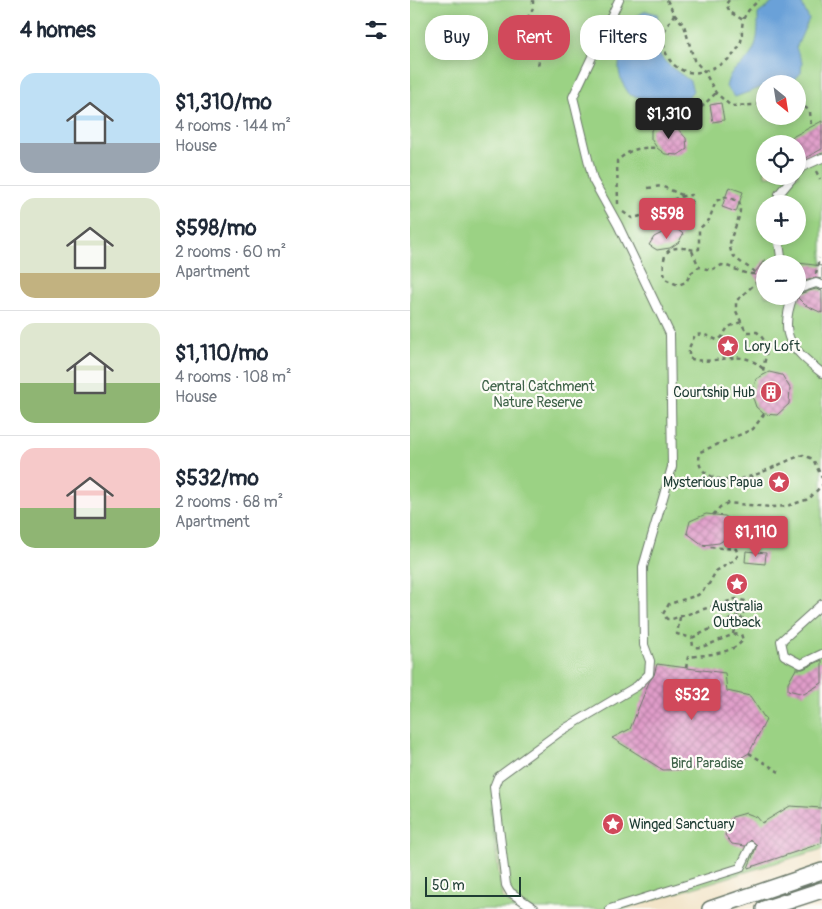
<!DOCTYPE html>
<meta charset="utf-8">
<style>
body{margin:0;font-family:Pangolin,sans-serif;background:#f6f6f7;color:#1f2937;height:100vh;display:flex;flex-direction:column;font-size:19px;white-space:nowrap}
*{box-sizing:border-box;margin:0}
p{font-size:16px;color:#747a83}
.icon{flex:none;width:28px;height:28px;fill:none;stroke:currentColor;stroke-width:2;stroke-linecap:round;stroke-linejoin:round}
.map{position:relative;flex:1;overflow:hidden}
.details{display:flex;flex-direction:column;background:#fff;width:410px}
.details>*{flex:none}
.top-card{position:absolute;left:15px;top:15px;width:321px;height:45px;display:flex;gap:10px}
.needle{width:32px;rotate:150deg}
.controls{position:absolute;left:346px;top:75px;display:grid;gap:10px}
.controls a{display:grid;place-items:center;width:50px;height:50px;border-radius:50%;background:#fff;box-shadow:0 2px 12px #0003;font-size:25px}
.scale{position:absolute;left:15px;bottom:12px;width:96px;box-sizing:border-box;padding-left:5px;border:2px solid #1f3d34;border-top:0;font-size:14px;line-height:18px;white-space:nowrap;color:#1f3d34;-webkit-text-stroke:4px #fdfcf7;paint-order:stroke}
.price{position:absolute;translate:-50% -42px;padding:0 11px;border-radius:5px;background:#d1495b;color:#fff;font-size:16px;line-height:32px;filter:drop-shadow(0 1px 2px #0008)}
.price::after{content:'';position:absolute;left:50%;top:30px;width:15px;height:11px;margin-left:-8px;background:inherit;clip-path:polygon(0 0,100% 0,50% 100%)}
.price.active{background:#222;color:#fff}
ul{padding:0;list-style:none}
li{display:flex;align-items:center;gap:15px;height:125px;padding:0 20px}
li+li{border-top:1px solid #e0e1e3}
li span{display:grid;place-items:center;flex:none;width:140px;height:100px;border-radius:15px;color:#555}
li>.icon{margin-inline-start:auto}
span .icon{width:60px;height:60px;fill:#fffc;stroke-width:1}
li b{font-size:21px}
h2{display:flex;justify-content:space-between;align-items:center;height:60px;padding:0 20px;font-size:21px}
.chip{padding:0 18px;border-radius:20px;background:#fff;box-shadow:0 2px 12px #0003;font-size:18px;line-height:45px}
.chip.active{background:#d1495b;color:#fff}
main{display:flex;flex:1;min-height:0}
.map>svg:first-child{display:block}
</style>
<main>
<section class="details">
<h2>4 homes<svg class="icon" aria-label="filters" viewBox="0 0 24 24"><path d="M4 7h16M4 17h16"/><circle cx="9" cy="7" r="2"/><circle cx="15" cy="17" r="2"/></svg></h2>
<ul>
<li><span style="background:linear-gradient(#bfe0f5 70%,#9aa5b1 0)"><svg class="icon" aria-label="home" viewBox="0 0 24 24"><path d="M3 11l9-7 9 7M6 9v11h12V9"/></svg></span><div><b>$1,310/mo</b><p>4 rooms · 144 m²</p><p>House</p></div></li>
<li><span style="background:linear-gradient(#dfe7d0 75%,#c2b280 0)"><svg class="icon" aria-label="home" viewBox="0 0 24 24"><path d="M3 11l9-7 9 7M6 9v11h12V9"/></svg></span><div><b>$598/mo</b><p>2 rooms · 60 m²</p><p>Apartment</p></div></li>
<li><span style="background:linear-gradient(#dfe7d0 60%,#8fb573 0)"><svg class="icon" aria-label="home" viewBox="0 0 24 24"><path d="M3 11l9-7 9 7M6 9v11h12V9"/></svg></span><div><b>$1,110/mo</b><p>4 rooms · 108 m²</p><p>House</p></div></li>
<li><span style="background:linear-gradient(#f6c9c9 60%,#8fb573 0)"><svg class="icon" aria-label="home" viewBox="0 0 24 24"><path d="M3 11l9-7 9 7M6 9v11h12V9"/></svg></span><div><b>$532/mo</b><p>2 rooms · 68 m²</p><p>Apartment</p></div></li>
</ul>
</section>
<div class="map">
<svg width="412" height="909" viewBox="0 0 412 909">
<defs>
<pattern id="building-cross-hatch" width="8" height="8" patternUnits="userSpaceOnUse" patternTransform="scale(1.25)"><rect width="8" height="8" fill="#e09cc9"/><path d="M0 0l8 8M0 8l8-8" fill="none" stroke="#b580a4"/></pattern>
</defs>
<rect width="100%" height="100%" fill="#fdfcf7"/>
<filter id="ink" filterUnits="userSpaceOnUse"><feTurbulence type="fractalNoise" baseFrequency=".02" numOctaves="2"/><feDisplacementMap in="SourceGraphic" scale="10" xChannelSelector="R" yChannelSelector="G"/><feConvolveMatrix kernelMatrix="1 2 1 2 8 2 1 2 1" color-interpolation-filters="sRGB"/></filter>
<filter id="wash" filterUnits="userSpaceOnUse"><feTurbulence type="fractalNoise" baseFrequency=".0096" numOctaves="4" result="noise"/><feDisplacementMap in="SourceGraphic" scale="20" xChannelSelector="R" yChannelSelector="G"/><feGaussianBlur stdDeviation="1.12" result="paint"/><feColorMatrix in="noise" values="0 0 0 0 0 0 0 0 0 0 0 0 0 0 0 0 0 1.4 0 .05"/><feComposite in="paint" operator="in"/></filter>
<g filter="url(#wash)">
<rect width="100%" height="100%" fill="#f2e4c8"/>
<path fill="#9bd284" stroke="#5d885c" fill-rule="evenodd" d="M0 0H412V849L213 909H117L95 894 80 807 92 897 106 909H0ZM355 84H388V116H355ZM355 144H388V176H355ZM355 204H388V236H355ZM355 264H388V296H355Z"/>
<path fill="#6aa1d8" stroke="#446f86" d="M366 0H390L399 19 386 48 392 62 391 73 380 84H355V86L325 97 316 87C321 65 328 72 339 57 349 44 348 29 348 14Z
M236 11 247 14C250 26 246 26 246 37 244 60 265 69 280 81L283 91 277 98 264 105 220 95C205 74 207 64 216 41L212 30 219 20Z"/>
<g id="blocks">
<path fill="url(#building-cross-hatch)" d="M311 103 314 120 303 122 300 105Z
M412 121V149L399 156 388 162V144H369Z
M249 125 266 127 276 138 277 149 268 155 255 154 247 148 241 139V130Z
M319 187 333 192 326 212 312 207Z
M260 229H267L273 234 269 242 260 248 247 250 239 245 244 237Z
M355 259V293L344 274Z
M388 263 412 266V279L405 278 388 283Z
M406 289 412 291V313L395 305 388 298V294Z
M359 372 372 375 380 388 379 404 367 415 354 414 346 407 342 395 346 379Z
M296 514 315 516 325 523V533L309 543 293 545 277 533 280 521Z
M336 551 356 553 355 564 335 562Z
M412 660V683L394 694 378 690V683L386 669H393Z
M247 664 315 673 317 691 340 696 356 720 339 753 314 768 253 770 202 738 220 729 239 682 244 675Z
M380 806 412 808V843L338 868 347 845 341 840 335 846 322 844 315 835 322 817 336 813 347 817 352 823Z"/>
</g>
</g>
<g filter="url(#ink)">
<use href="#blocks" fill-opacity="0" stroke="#697768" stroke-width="1"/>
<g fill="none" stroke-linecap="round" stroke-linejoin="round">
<g stroke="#697768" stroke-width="10">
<path id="service" d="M388 172 392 167 412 158
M368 204 369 194 384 176
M368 236 372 264
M388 289 406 283 412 285
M383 296C368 336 381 348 412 373
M412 604 371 641 374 655 391 664 412 654
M125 909 100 892 96 885 84 787 88 777 151 731 227 686 239 674 240 661 234 645 233 567 262 467 260 334 208 225 183 180 163 97 209 0
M200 909 330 868 341 846"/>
</g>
<g stroke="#697768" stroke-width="18">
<path id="minor" d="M300 909 412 871
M354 909 412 890"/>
</g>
<path stroke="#697768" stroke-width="2.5" stroke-dasharray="4 4" stroke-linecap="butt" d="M123 0V8L119 15 121 37 129 59 128 69
M257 0 264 14 274 25 284 60 294 71 306 93 321 106 344 105 355 102
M319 0 316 4 320 12 333 20
M264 14C262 19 257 25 255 31 248 56 269 79 294 71 308 67 324 59 330 44 333 38 331 29 333 21 335 12 343 6 349 0
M388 102 400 111 401 126
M266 127 276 122 306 93
M406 171 410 179
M238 188 251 186 272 195
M208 204 207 161C220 149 229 147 247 148
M213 212 222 218C244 215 261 195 282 195 283 214 265 223 251 232
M282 251 289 267
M344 274C331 274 324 267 312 265L301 270 289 267 281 273 276 282 268 285 255 279C253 264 250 246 273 248 279 248 282 251 289 249V229L299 220 306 201 315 197 329 201C335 222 312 239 323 255 327 261 339 267 345 272
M406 274 409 258
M348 281 326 301V311L336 332H347C364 348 353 356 353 375
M331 322 318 327 312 337 307 340 293 334 285 335 279 348V358C306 368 330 345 353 369
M354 414 343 429 290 452C288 463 289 469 299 475 327 492 366 463 393 455L403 459 412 478
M303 515 310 507 318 503 361 507 377 506 399 499 412 485
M270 617 267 634 282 638
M323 634C324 625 333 622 333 613
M276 668 278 657C294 655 323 654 333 640L331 634C314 634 300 649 283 647L282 638 333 613 339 606 335 601 326 599 262 619H257L253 614 259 604 288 595 299 584 306 571 325 560 328 555 326 549 299 547 293 545
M339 753 369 772"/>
<use href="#service" stroke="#fff" stroke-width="8"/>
<use href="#minor" stroke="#fff" stroke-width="15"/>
</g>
</g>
<defs>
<g id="sight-disc" transform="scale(1.125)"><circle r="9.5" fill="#d1495b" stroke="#fdfcf7"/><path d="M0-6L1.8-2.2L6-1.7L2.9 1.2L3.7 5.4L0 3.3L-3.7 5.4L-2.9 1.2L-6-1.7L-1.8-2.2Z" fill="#fff"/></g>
<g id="building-disc" transform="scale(1.125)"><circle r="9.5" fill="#d1495b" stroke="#fdfcf7"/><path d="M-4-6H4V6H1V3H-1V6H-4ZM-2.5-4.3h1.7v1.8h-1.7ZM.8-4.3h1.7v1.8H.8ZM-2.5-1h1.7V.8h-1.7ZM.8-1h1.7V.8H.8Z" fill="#fff"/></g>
</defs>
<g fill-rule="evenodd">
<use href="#sight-disc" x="318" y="346"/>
<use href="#building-disc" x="361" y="392"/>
<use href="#sight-disc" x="369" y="482"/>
<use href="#sight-disc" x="327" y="584"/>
<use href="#sight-disc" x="203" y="824"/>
</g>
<g text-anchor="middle" stroke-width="4.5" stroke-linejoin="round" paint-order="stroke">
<g font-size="14" fill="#1f3d34" stroke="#fdfcf7" text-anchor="start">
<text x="334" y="351">Lory Loft</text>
<text x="345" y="397" text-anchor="end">Courtship Hub</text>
<text x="353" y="487" text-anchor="end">Mysterious Papua</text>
<text x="327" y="611" text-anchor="middle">Australia<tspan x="327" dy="16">Outback</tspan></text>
<text x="219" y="829">Winged Sanctuary</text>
</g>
<g font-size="14" fill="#3e6248" stroke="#fdfcf7">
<text x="128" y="391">Central Catchment<tspan x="128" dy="16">Nature Reserve</tspan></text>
<text x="297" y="768">Bird Paradise</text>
</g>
</g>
</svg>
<div class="controls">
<a><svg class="needle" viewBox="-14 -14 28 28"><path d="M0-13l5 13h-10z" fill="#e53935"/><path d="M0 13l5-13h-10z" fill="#747a83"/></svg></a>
<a><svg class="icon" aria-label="locate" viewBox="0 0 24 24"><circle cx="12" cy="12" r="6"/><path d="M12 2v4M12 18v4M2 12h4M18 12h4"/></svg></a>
<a>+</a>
<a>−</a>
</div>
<div class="scale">50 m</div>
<b class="price active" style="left:259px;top:140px">$1,310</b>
<b class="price" style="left:257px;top:240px">$598</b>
<b class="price" style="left:346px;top:558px">$1,110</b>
<b class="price" style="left:282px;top:721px">$532</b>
<div class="top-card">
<a class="chip">Buy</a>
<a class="chip active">Rent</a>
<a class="chip">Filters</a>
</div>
</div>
</main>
